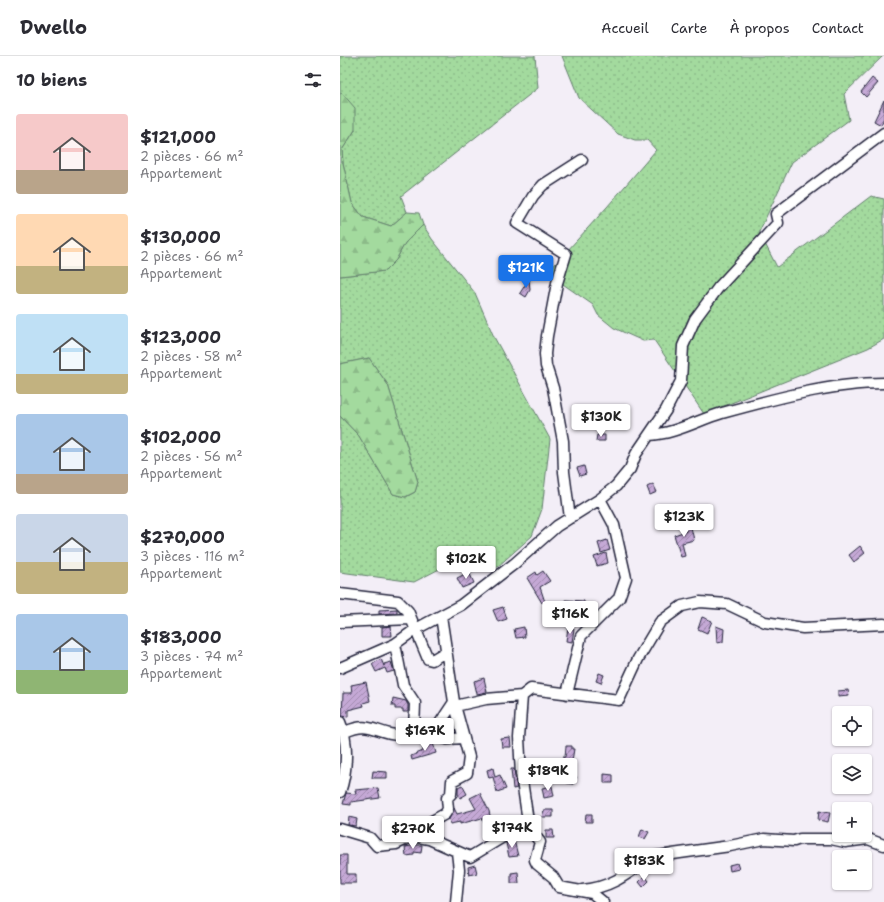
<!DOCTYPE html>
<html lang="fr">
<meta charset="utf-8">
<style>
body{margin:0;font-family:"Shantell Sans",sans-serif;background:#f2f2f3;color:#2b2b33;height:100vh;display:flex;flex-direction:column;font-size:15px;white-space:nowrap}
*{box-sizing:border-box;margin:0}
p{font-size:13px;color:#7c7c81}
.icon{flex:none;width:22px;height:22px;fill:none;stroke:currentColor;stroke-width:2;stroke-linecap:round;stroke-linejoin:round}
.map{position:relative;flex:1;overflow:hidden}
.sheet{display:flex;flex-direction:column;background:#fff;width:340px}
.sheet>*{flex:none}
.buttons{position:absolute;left:492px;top:650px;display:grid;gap:8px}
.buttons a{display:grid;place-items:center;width:40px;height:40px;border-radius:4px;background:#fff;box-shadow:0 1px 3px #0004;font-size:20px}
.price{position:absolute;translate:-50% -34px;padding:0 9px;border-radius:4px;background:#fff;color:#222;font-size:13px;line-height:26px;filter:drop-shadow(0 1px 2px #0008)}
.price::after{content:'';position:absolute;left:50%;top:24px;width:12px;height:9px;margin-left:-6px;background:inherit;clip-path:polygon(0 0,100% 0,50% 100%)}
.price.active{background:#1a73e8;color:#fff}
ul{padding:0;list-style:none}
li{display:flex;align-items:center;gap:12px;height:100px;padding:0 16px}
li span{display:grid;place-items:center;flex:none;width:112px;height:80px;border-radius:4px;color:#555}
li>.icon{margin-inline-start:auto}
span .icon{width:48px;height:48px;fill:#fffc;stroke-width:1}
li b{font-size:17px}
h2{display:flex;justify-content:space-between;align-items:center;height:48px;padding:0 16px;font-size:17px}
header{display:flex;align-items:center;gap:24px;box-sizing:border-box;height:56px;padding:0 20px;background:#fff;border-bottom:1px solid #e1e1e2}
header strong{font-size:19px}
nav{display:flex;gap:22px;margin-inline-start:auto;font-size:14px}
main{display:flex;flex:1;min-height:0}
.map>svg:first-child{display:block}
</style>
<header>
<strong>Dwello</strong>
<nav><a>Accueil</a><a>Carte</a><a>À propos</a><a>Contact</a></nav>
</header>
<main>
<section class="sheet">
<h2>10 biens<svg class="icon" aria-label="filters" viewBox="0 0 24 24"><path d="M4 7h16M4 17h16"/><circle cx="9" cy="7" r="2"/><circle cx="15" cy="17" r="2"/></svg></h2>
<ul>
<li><span style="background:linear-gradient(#f6c9c9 70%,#b9a48a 0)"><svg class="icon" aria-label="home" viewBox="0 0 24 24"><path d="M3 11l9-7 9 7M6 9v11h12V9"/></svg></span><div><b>$121,000</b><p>2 pièces · 66 m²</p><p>Appartement</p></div></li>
<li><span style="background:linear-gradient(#ffd9b3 65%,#c2b280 0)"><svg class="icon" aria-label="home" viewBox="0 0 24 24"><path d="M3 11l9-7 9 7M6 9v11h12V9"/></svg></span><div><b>$130,000</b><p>2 pièces · 66 m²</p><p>Appartement</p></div></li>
<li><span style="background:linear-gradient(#bfe0f5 75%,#c2b280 0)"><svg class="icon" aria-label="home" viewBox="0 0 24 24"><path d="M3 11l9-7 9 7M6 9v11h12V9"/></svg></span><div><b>$123,000</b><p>2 pièces · 58 m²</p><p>Appartement</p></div></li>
<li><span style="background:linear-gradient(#a9c7e8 75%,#b9a48a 0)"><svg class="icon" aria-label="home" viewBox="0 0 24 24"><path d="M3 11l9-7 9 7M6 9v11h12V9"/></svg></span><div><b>$102,000</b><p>2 pièces · 56 m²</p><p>Appartement</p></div></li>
<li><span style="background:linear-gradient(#c9d6e8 60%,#c2b280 0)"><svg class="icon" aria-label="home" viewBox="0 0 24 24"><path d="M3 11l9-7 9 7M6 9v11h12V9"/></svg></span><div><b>$270,000</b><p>3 pièces · 116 m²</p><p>Appartement</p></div></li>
<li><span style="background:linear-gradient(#a9c7e8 70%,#8fb573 0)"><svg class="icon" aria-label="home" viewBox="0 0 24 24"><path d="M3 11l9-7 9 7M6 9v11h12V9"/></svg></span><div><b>$183,000</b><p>3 pièces · 74 m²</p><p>Appartement</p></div></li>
</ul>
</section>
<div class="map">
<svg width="544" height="846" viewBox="0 0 544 846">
<defs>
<pattern id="grass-dots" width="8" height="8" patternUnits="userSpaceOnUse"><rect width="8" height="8" fill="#a3da9e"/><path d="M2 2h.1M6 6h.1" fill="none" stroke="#8cbb89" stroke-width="1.8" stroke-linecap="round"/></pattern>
<pattern id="forest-firs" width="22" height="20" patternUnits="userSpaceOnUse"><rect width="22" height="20" fill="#a3da9e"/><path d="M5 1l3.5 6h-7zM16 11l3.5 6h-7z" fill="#8cbb89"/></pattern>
<pattern id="building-hatch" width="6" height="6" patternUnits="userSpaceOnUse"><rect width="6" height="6" fill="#c5a9d6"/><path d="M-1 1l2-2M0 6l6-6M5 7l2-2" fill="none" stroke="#a089af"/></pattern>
</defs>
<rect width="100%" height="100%" fill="#f3eef7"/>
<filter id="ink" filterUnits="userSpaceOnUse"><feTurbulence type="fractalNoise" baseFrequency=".025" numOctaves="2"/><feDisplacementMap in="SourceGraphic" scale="8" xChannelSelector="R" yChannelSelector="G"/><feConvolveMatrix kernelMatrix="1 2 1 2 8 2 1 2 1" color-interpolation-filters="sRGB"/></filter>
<g filter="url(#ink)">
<path fill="url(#grass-dots)" stroke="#627e6c" d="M0 0H195L198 32 61 140 67 156 51 170 23 161 12 147 3 107 2 94 15 74 2 37 0 38Z
M222 0H543L504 38 509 64 452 106 419 176 437 211 531 140 544 143V283L528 292 364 358 314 284 303 285 274 272 258 259 253 249 207 217 267 151 316 94 307 84H295L278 78 239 42Z
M83 169 92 183 135 237 154 281 210 383 202 453 192 480 156 512 115 505 74 526 0 516V360L19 380 53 438 66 441 75 436 78 426 48 329 29 302 0 308V220L45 215 56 204 65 187Z"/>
<path fill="url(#forest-firs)" stroke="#627e6c" d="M2 37 15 52V74L2 94 3 107 12 147 23 161 51 170 67 156 79 157 83 169 65 187 56 204 45 215 0 220V38Z
M29 302 48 329 78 426 75 436 65 441 53 438 19 380 0 360V308Z"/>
<path fill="url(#building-hatch)" stroke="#22223b" d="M532 22 538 27 526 41 521 36Z
M544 44V62L541 69 534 65Z
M189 223 190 234 186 241 180 237Z
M257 379H265V385H256Z
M244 410 246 418 240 420 237 412Z
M313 428 317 436 310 439 307 431Z
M350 467 354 484 342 487 345 500 341 501 334 479 346 475 344 469Z
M267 484 270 494 261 497 258 487Z
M520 490 525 497 514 506 509 499Z
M266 497 268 507 257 510 254 501Z
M203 515 210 525 200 531 205 546 202 547 187 522 196 516 197 519Z
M129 516 134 527 122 532 117 522Z
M225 544 244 545V560L224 558Z
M163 551 167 563 158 566 153 554Z
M57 553V557L39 558V554Z
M362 561 372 565 367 577 358 573Z
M51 570 52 580H42V571Z
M376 570 384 573 383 586 377 587Z
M184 571 185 581 176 582 174 573Z
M228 572 234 573 232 586 226 585Z
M41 603 44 610V608L51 606 54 615 47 617 45 612 36 616 32 608Z
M259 617 264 619 261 627 256 625Z
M144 622 147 636 137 638 134 625Z
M26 626 30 645 23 647 24 650 8 654V661L2 660 3 637H12L11 629Z
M508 634 509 640 498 641V635Z
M53 642 66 645 68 649V656H63V653H55V650H52Z
M170 682 171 691H162L161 683Z
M93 687 96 697 72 704 71 700 83 695V690Z
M226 690H232V693H234L231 711 222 710 223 701H225Z
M153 712 155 721 160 719 166 733 157 736 153 721 149 722 147 714Z
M171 713H174L177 732 173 733Z
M33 715 47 716V722H32Z
M264 718 273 719V727H264Z
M229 719 237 721 233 728 227 727Z
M122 729 127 738 120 742 118 738V731Z
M212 730 214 740 204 742 202 732Z
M38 732 40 742 11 746V749L3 748 6 737 16 738 15 734Z
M140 737 149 755 151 764 144 767 142 762 120 768V766L110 768 109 763 114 752 117 758 136 753 130 742Z
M204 754H213V761H202Z
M479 755 490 757 488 766 478 764Z
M246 758H252V766H245Z
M9 761 17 763 16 770 8 769Z
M302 773 309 776 305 783 299 781Z
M206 774H213L214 782H206Z
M174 784 178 800 169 801 166 787Z
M77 789H82L81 797 74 796V799L66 800 65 791Z
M287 797 291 801 286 807 282 803Z
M0 799H7V818H16V827H0Z
M397 807 399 813 390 815 389 809Z
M135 809 137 817 129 819 128 811Z
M178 816 179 827H171V817Z
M305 820 309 825 303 831 299 826Z"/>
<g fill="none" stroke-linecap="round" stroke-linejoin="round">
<g stroke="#22223b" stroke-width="13">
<path id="minor" d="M309 379C335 378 358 364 382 357 433 343 492 327 544 327
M230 462 224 416 223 385 213 332 206 310 205 298 207 280 217 227 226 198 177 167 193 140 203 129 242 104
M0 538 58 545 68 555 88 603 92 604 107 595
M0 566 71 563
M55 588 63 629 75 647 74 675 79 679 89 678 107 683 124 682
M0 612 55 588 76 573 121 549 174 508 217 470 260 443 276 430 290 413 296 398 326 354 341 325 343 290 355 263 378 232 438 167 436 158 544 77
M227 638 241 580 279 542 286 522 274 469 260 443
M182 640 179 682 181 718 189 772 200 786 195 804 197 808 213 821 219 831 252 837 263 846
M115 650 146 643 182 640 191 633 279 644 298 603 320 566 342 550 360 546 387 548 425 566 463 572 544 568
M0 666C9 686 7 716 0 736
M5 676C26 667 30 673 50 678 58 680 68 678 76 678
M89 678 96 673 114 646
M0 773 30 782 37 790 56 788 73 780 85 769 105 758 108 753 107 742 111 738 112 725 127 717 129 701 114 646 101 560
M73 780 89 783 130 801 163 781 189 772
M242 834C271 832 289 817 311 801L390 790 424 783 454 785 460 783H491L505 786 528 783 544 789
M116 846 119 814 117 796"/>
</g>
<use href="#minor" stroke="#fff" stroke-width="10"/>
</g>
</g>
</svg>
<div class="buttons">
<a><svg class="icon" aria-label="locate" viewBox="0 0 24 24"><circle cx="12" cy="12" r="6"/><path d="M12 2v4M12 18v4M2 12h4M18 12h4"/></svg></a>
<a><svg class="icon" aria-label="layers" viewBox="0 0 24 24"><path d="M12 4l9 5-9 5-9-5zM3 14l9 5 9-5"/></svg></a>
<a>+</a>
<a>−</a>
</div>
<b class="price active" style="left:186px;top:233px">$121K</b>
<b class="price" style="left:261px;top:382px">$130K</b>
<b class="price" style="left:344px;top:482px">$123K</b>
<b class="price" style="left:126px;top:524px">$102K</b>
<b class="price" style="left:230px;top:579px">$116K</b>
<b class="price" style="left:85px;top:696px">$167K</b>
<b class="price" style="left:208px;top:736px">$189K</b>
<b class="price" style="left:172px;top:793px">$174K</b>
<b class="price" style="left:73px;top:794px">$270K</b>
<b class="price" style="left:304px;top:826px">$183K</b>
</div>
</main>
